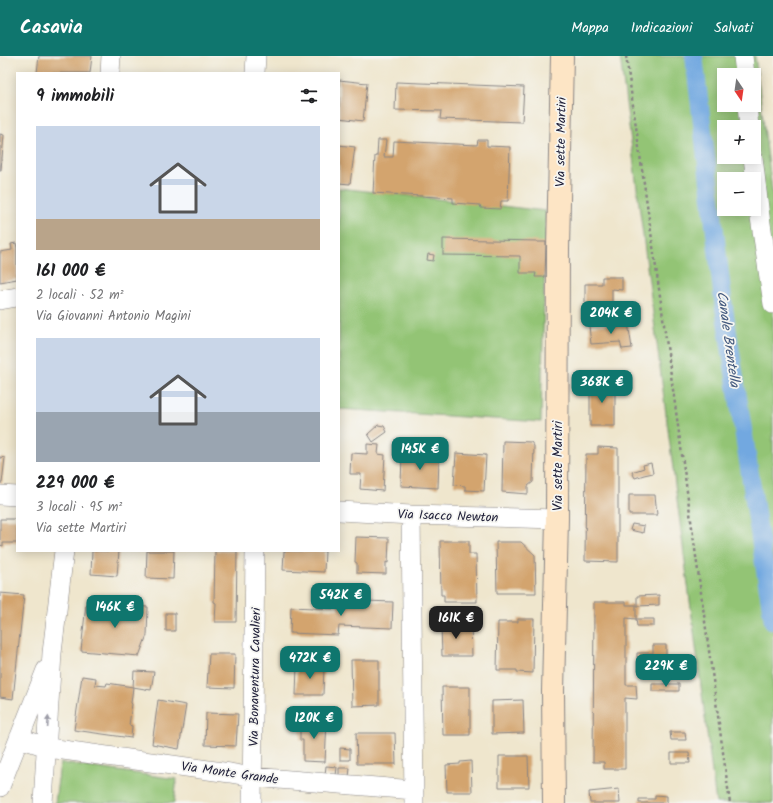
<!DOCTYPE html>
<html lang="it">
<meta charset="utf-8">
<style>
body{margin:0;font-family:Kalam,sans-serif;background:#f6f6f6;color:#202124;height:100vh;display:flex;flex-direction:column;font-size:15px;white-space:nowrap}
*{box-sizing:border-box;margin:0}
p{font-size:13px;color:#757577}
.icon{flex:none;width:22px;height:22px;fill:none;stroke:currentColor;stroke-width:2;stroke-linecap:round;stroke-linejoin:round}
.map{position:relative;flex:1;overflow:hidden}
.side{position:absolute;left:16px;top:16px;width:324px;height:480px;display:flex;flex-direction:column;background:#fff;border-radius:0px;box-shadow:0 2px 10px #0003}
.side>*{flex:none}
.needle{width:26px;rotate:167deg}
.controls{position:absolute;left:717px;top:12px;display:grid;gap:8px}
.controls a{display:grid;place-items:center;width:44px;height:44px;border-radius:0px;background:#fff;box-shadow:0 2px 10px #0003;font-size:20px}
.price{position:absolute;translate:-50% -34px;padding:0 9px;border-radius:8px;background:#0f766e;color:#fff;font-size:13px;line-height:26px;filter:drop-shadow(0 1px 2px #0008)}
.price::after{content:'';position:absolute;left:50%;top:24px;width:12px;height:9px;margin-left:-6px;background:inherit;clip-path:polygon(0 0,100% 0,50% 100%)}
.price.current{background:#222;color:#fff}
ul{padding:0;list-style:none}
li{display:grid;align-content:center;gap:8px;height:212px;padding:0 20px}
li span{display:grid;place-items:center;height:124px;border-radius:0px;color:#555}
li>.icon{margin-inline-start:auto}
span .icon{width:72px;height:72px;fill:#fffc;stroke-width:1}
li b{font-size:17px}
h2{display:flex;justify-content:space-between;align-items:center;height:48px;padding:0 20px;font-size:17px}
header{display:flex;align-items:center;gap:24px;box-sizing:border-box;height:56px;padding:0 20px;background:#0f766e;color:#fff}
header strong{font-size:19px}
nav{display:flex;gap:22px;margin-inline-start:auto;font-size:14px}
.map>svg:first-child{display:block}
</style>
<header>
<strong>Casavia</strong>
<nav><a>Mappa</a><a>Indicazioni</a><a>Salvati</a></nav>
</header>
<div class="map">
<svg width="773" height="747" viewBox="0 0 773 747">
<rect width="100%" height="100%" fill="#f6f6f2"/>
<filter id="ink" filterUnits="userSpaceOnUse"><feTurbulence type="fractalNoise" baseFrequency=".025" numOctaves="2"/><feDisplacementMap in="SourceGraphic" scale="8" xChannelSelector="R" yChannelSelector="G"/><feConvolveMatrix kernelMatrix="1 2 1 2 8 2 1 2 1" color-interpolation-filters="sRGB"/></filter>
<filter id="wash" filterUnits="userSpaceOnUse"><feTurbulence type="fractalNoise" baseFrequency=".012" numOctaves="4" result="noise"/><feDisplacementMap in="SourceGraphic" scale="16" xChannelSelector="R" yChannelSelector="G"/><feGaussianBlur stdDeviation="0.9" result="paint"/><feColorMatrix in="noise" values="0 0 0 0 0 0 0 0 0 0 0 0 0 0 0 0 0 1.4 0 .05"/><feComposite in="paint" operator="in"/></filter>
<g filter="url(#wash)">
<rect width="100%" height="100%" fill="#efe6cd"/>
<path fill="#93c474" stroke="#5a7358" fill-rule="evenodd" d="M620 0H755L773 142V747H716ZM724 19H754V49H724ZM724 71H754V101H724ZM724 123H754V153H724Z
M339 132 546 155 541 366 339 353Z
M60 707 177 723 174 747H55Z"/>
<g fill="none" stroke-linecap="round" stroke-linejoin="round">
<path stroke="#72a8e0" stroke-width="18" d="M694 0 724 252 773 565"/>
</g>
<g id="blocks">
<path fill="#d3a46e" d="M39 0H92L90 17H37Z
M339 24 367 27 363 65 339 62Z
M396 26 524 31 522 66 440 63 441 55 395 54Z
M0 78 4 79 1 114H0Z
M378 84H386L384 101H393L394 85 477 89 478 84H487V90L510 91 508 145H501L500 153 481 152 480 149 453 147V142L373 137 375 100H377Z
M339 89 355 91 350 128 339 127Z
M443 183 537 185V186H546L545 221H535L536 217H520V200L443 199Z
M16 187 17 192V223L0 226V196L12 194 11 188Z
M428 198 434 199 433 205 427 204Z
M602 221H622V234L612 233V251L585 252V228H602Z
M628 267 632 292 622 293 620 286 591 288 589 270Z
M590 326H615V370H590Z
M378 369 384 370 387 376 373 386 368 378Z
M503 385 531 386 534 390 533 426 528 430V438L502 436Z
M367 388 379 389 378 398 385 399 383 435 360 433 361 418H350L351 397 367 398Z
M598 391 618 392V506L585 505 586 398H598Z
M402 397H421L439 402 438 432 401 430Z
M456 397 486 399 484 435 465 434V430L454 429Z
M0 401 5 402 2 427H0Z
M651 407 653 417 644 419 635 422 632 416 644 412 643 409Z
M629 439H655L657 459H629Z
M0 463H17V487H3V490L0 489Z
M632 468 644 470 643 477 630 474Z
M356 481 389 482 388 507 386 506V518L357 517V507L355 506Z
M440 485H469V498H476L477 546H444V539H441Z
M496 486H521L535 499 536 537H497Z
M92 495H119L117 520 91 518Z
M147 495H174L173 523 146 522Z
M215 495H237L236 566H215L216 547 214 546Z
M284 495H325L324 516 283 514Z
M0 537 24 539 13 643 0 641Z
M659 539V549L637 550V540Z
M338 544 393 546 392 572 339 570 338 579 290 577 291 551 338 553Z
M594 546H626V549H636V563H654V570H637L636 563 626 562V629H636L637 643 625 642V713H604V706H593Z
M86 548 148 551 147 579 139 600 81 595Z
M166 557H175V575H166Z
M518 563H534L533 617 517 616V614H497L498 566H518Z
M441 567H471L472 600H442Z
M653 589H666V603H637V597H653Z
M209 598H235L234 632 207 631Z
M351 604H379V649L352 650Z
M312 607H324L323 639H296L297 610H312Z
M134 615 154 616 151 634 133 631Z
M82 620 96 622 95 629 106 630 107 627 133 631 131 647 132 648 129 669 132 670 131 682 74 674Z
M652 628H679V635H652Z
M442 631H470V679H443Z
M158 644 186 649 179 693 152 688Z
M523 644 524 677 492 678V645Z
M206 657 238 658 236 690 205 689Z
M300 663 327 664 325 706 303 705V684H300Z
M670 676H685L686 684H671Z
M356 677H395L396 708H357Z
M340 692 350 693V704H340Z
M671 697H689L690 707H671Z
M499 700H528L529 731H499Z
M471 705 472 736H447L446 709 460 708V706Z
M326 710 337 711 336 720 325 719Z
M339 712H350L349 721H339Z
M619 733 620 747H590L589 736Z
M655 739 667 740V747H639V743H655Z"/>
</g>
</g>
<g filter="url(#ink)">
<use href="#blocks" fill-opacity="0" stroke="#888484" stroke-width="1"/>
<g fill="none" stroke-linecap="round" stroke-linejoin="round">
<g stroke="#888484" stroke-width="20">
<path id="minor" d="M743 0 745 19
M110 17 111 0
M255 17 256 0
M747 49 749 71
M753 101 760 161 773 248
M0 244 17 241
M0 439 17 440
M339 455 411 459 557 463
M411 459 414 747
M19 682 47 691 56 693 230 717 253 721 414 734
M0 731 46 614
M43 747 52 597 64 495
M252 747 255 495"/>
</g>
<g stroke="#888484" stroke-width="24">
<path id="secondary" d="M554 747 553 635 557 463 558 193 562 0"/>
</g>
<path stroke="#888484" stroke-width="2.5" stroke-dasharray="3 3" stroke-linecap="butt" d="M626 0 662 254 730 747"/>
<use href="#minor" stroke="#fff" stroke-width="19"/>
<use href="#secondary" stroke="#fde5c5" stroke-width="22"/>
</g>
<defs><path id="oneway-solid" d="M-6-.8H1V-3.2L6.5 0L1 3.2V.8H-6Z"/></defs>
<use fill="#9c9ca7" href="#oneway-solid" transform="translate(48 666) rotate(-86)"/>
</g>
<g text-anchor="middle" stroke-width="3.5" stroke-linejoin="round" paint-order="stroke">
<g font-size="13" fill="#22223b" stroke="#f6f6f2">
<text transform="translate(560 86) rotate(-89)" y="5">Via sette Martiri</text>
<text transform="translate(557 410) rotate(-90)" y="5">Via sette Martiri</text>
<text transform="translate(448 459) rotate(2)" y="5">Via Isacco Newton</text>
<text transform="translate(254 621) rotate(-89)" y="5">Via Bonaventura Cavalieri</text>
<text transform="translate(230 716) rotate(8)" y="5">Via Monte Grande</text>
</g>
<g font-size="14" font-style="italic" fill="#42587d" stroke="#f6f6f2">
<text transform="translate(729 283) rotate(82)" y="5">Canale Brentella</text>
</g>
</g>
</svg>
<div class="controls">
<a><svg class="needle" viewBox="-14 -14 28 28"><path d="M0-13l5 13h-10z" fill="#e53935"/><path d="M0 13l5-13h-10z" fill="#757577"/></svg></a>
<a>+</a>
<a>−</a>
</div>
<b class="price" style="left:611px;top:279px">204K €</b>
<b class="price" style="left:602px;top:348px">368K €</b>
<b class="price" style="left:420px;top:415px">145K €</b>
<b class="price" style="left:341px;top:561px">542K €</b>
<b class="price" style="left:115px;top:573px">146K €</b>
<b class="price current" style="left:456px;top:584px">161K €</b>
<b class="price" style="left:310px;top:624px">472K €</b>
<b class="price" style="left:666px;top:632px">229K €</b>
<b class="price" style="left:314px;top:684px">120K €</b>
<section class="side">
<h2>9 immobili<svg class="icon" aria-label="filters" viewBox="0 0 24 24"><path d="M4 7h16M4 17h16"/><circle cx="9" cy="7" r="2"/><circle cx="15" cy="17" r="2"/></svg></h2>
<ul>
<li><span style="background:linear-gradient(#c9d6e8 75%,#b9a48a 0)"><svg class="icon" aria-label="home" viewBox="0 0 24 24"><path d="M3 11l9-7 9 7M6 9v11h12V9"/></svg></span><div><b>161 000 €</b><p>2 locali · 52 m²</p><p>Via Giovanni Antonio Magini</p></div></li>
<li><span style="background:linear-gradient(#c9d6e8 60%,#9aa5b1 0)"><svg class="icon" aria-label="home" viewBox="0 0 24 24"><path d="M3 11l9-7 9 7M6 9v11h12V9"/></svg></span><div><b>229 000 €</b><p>3 locali · 95 m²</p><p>Via sette Martiri</p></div></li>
</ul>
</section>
</div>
